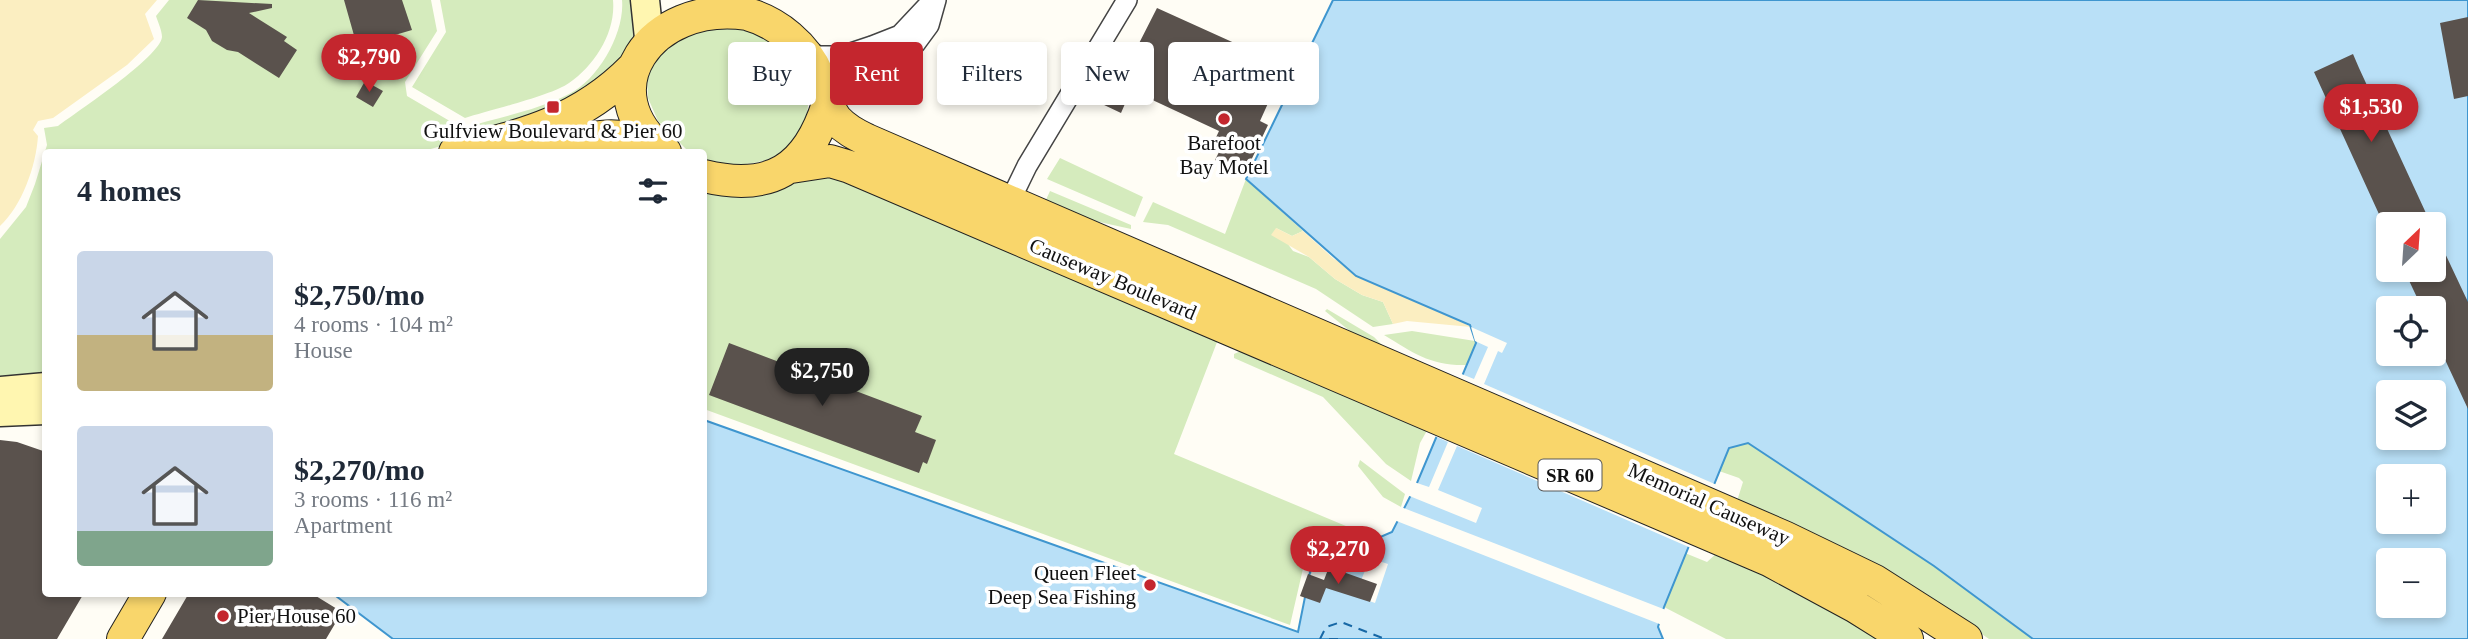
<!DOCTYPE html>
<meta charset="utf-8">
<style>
body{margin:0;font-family:Georgia,serif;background:#f6f6f7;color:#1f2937;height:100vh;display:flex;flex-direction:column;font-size:26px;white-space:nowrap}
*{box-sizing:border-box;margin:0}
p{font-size:23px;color:#747a83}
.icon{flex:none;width:38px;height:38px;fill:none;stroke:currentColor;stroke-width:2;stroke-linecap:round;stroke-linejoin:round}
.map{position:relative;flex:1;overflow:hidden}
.drawer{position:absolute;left:42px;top:149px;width:665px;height:448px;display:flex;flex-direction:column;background:#fff;border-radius:7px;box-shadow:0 4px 10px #0003}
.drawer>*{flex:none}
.hud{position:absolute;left:728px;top:42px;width:665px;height:63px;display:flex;gap:14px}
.needle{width:46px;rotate:25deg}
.tools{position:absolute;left:2376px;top:212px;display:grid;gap:14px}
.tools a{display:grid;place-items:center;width:70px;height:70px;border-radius:7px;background:#fff;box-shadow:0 4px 10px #0003;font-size:35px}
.price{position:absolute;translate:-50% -60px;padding:0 16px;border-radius:24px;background:#c4262e;color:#fff;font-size:23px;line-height:46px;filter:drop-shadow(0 2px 4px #0008)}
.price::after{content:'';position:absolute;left:50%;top:42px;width:21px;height:16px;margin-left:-10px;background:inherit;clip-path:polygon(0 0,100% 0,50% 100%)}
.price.active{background:#222;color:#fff}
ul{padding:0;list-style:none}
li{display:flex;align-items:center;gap:21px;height:175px;padding:0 35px}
li span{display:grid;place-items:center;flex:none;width:196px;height:140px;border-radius:7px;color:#555}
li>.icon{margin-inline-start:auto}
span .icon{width:84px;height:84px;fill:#fffc;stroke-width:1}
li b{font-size:30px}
h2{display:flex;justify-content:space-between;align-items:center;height:84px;padding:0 35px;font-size:30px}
.chip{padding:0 24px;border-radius:7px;background:#fff;box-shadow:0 4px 10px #0003;font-size:24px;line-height:63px}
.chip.active{background:#c4262e;color:#fff}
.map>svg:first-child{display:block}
</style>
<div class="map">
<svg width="2468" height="639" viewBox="0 0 2468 639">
<rect width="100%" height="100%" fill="#fffdf5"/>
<path fill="#d5ebbd" d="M169 0H431L437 31 405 82 407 96 460 127H467C500 117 538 110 569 94 599 79 625 32 622 0H634L638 34 605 82 513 126 420 152H46L45 376 0 380V239L26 207 35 184 47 145 44 128 58 126C78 111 160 57 162 37 162 31 158 22 156 16Z
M440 0H613C616 32 595 65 569 83 553 95 487 111 465 118L412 87 446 32Z
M702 28C720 28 739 27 756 33 847 71 812 191 704 159V152H689L658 121 648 98 647 80 658 53Z
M1060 158 1143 197 1135 217 1047 179Z
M829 173 1219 337 1174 454 1365 534 1305 560 1290 625 704 409V187L783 184Z
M1246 179 1303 231 1292 236 1276 228 1293 251 1309 257 1335 279 1362 295 1383 302 1393 324 1373 327 1316 289 1168 225 1143 222 1153 202 1225 234Z
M1050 191 1131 225V229L1077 217 1045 202Z
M1327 309 1374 337 1390 353 1366 344 1325 311Z
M1412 331 1475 341 1476 343 1467 365C1430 366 1414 353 1384 335Z
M1243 350 1429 427 1420 443 1411 481 1386 464 1323 397 1234 358V354Z
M1748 443 1934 566 2033 639H1989L1942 606 1737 501 1743 482 1739 478 1719 471 1729 448Z
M1360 460 1405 494 1401 507 1383 497 1358 466Z
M1718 552 1888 639H1726L1664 607 1685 553 1707 562Z"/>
<path fill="#fbeec1" d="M0 0H157L145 14 154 39 127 65 53 118 38 121 33 130 38 136C36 166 22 206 0 226Z
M1276 228 1292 236 1303 231 1334 259 1471 327 1407 321 1393 324 1383 302 1362 295 1335 279 1309 257 1271 235Z"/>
<path fill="#b9e0f7" stroke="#3f96cf" stroke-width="2" fill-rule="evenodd" d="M1333 0H2468V639H2033L1934 566 1748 443 1729 448 1664 607 1658 627 1663 639H393L332 593H704V420L1298 632 1311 567 1392 532 1417 483 1476 343 1470 325 1356 276 1246 179ZM2389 224H2434V270H2389ZM2389 308H2434V354H2389ZM2389 392H2434V438H2389ZM2389 476H2434V522H2389ZM2389 560H2434V606H2389Z"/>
<path fill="#fffdf5" d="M1471 327 1507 343 1502 353 1498 351 1484 384 1717 485 1691 548 1457 446 1438 490 1482 508 1476 523 1407 495 1414 482 1429 487 1448 442 1432 435 1459 373 1474 379 1488 347 1475 341Z
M1401 507 1666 610 1662 625 1394 520Z
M1370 558 1388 564 1375 603 1308 580 1314 568 1360 583Z"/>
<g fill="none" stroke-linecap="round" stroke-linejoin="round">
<path stroke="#1768a6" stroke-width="2" stroke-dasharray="9 7" stroke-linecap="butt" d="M1320 639 1326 627 1341 622 1385 639
M1329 639H1343"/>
</g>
<path fill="#5a524d" d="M198 0 272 4V8L249 13 287 37 284 41 297 50 279 78 238 52 227 50 212 41 206 30 187 18Z
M344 0H402L412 30 357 46Z
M1157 8 1285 66 1260 121 1268 125 1245 173 1215 160 1219 152 1211 148 1219 131 1131 90 1121 113 1102 104 1124 58 1130 61Z
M2468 17V96L2454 99 2440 23Z
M2353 54 2359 68 2431 224H2389V236L2314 72Z
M365 81 383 91 373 107 356 97Z
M2434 230 2468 302V409L2434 336V308H2422L2404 270H2434Z
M729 343 922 416 915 432 936 440 927 464 923 462 919 473 709 395Z
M0 440 17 442 46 452V593H84L57 639H0Z
M1329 567 1377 584 1370 602 1326 588 1320 603 1300 596 1308 574 1324 580Z
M189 593H311L342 612 326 639H162Z"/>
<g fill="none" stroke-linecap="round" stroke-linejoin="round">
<g stroke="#444" stroke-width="22">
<path id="street" d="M804 50 819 56H842L872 46 900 35 932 1
M825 95 842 76 866 62 915 44 929 25 936 0
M1010 201 1027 166 1127 0"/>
</g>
<g stroke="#333" stroke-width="31">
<path id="secondary" d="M645 0 649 38
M0 391 46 387
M0 412 46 410"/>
</g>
<g stroke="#222" stroke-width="34">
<path id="primary" d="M455 152C525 135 581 121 633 68
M543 152C586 138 613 128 657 146
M665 152C587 92 650 0 747 14 777 22 806 46 818 75 824 89 826 106 836 119 845 129 855 134 867 140L1784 537 1875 581 1966 639
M791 167 830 161 850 167 1769 560 1856 607 1907 639
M704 176C770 192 807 170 828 104
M123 639 150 593"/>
</g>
<use href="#street" stroke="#fff" stroke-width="19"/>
<use href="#secondary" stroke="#fff6b0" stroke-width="28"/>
<use href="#primary" stroke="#f9d66b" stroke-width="32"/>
</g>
<g fill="#c4262e" stroke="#fff" stroke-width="2.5">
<rect x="546" y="100" width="14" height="14" rx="3.5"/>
<circle cx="1224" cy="119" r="7"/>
<circle cx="1150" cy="585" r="7"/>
<circle cx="223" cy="616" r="7"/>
</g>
<g text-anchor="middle" stroke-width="7" stroke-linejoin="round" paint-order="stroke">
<rect fill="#fff" stroke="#585858" stroke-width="2" x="1538.5" y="459.5" width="63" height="31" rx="5"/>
<g font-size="19" font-weight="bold" fill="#111">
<text x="1570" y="482">SR 60</text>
</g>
<g font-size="21" fill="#111" stroke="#fff">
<text x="553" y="138">Gulfview Boulevard &amp; Pier 60</text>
<text x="1224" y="150">Barefoot<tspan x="1224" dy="24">Bay Motel</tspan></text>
<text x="1136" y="580" text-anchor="end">Queen Fleet<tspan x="1136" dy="24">Deep Sea Fishing</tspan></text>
<text x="237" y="623" text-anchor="start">Pier House 60</text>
</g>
<g font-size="21" fill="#111" stroke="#fff">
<text transform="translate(1113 279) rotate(23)" y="7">Causeway Boulevard</text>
<text transform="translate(1709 504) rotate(24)" y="7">Memorial Causeway</text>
</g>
</g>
</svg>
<div class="tools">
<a><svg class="needle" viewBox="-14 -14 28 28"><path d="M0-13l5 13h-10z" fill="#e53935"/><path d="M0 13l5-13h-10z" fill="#747a83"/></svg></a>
<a><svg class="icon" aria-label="locate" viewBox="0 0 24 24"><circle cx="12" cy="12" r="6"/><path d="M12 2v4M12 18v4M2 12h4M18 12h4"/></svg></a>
<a><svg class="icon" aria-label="layers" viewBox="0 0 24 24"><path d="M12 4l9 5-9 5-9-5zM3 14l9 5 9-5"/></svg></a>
<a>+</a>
<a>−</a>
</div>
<b class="price" style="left:369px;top:94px">$2,790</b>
<b class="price" style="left:2371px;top:144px">$1,530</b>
<b class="price active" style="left:822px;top:408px">$2,750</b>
<b class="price" style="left:1338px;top:586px">$2,270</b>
<div class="hud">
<a class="chip">Buy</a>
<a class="chip active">Rent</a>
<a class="chip">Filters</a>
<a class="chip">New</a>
<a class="chip">Apartment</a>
</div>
<section class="drawer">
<h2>4 homes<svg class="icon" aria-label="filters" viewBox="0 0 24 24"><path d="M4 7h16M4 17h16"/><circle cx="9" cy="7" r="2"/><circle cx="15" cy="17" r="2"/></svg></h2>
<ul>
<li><span style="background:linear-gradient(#c9d6e8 60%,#c2b280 0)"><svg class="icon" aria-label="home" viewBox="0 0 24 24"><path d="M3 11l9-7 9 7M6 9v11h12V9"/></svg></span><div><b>$2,750/mo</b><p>4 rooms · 104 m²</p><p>House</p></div></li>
<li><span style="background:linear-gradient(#c9d6e8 75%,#7fa58c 0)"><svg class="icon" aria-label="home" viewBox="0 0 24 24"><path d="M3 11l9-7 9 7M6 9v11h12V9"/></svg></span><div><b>$2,270/mo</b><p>3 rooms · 116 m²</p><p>Apartment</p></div></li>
</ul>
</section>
</div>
